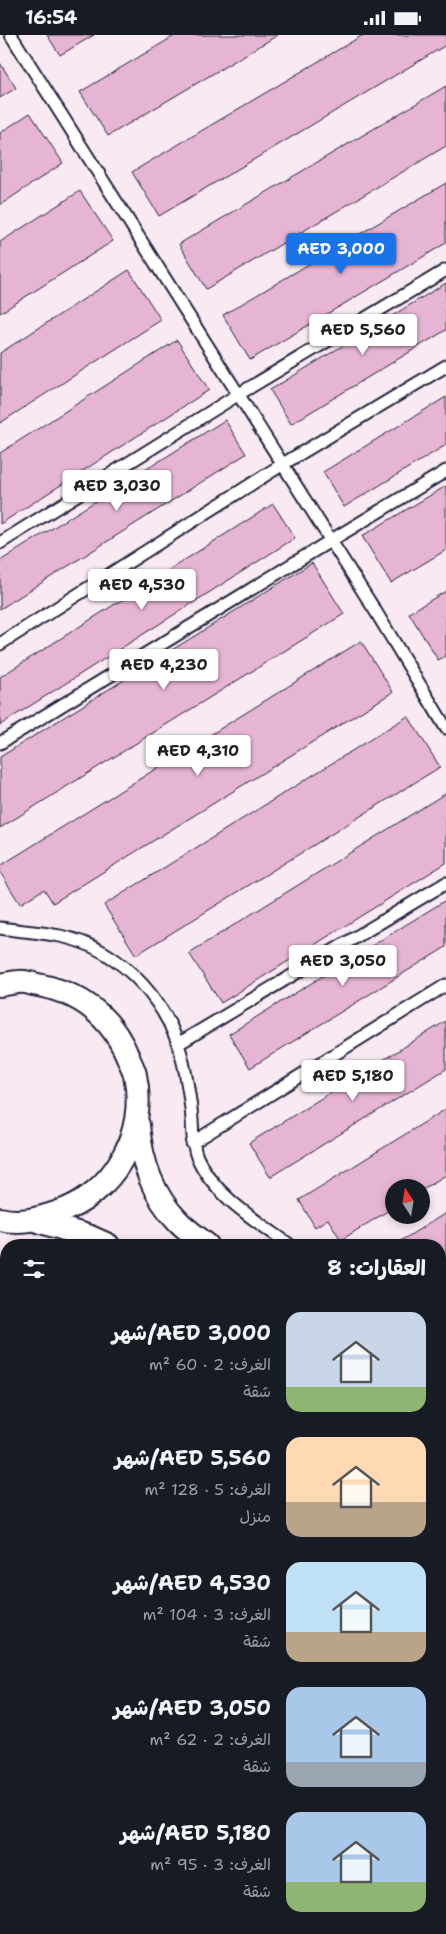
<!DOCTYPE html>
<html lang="ar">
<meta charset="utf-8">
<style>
body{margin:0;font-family:"Shantell Sans","Playpen Sans Arabic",sans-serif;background:#20242c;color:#f1f3f6;direction:rtl;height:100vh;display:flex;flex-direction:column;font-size:19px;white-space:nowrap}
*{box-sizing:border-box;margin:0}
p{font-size:16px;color:#9ea1a6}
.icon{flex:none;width:28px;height:28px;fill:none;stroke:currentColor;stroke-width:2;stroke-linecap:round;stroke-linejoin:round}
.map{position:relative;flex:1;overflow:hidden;direction:ltr}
.details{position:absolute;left:0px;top:1204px;width:446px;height:696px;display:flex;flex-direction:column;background:#171b24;border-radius:20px 20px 0 0;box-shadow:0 2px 8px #0003;direction:rtl}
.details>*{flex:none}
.needle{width:32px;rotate:348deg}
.controls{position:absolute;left:385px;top:1144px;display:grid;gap:10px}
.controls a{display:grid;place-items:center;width:45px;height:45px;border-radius:50%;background:#171b24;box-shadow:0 2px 8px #0003;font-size:25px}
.price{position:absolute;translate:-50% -42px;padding:0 11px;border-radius:5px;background:#fff;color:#222;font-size:16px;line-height:32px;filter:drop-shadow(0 1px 2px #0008)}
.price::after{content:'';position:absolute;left:50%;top:30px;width:15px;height:11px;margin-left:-8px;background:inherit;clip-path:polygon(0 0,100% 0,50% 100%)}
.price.selected{background:#1a73e8;color:#fff}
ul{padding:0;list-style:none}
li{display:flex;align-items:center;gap:15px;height:125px;padding:0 20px}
li span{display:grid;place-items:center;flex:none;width:140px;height:100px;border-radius:15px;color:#555}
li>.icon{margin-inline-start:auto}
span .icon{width:60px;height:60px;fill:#fffc;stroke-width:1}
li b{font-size:21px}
h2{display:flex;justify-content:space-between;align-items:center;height:60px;padding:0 20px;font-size:21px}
.status{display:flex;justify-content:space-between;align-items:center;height:35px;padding:0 25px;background:#171b24;direction:ltr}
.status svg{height:14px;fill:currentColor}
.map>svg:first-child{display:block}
</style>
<div class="status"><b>16:54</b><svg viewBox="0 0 49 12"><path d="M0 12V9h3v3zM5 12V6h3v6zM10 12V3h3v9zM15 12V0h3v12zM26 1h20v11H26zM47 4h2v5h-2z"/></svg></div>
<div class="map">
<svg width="446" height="1899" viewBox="0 0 446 1899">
<rect width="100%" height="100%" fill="#f8e9f2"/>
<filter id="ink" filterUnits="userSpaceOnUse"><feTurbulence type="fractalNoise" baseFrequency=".02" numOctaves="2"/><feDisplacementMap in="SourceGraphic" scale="10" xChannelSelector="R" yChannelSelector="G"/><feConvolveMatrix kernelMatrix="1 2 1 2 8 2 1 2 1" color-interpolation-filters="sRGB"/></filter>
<g filter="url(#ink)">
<path fill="#f3d9e9" d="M440 1873 446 1875V1899H345L354 1894H440Z"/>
<path fill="#e7b5d4" stroke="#22223b" d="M47 0H94L60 20Z
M176 0H278L108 101 80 57Z
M363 0H446V10L159 181 132 137Z
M0 28 16 53 0 63Z
M446 51V111L206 254 179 209Z
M30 78 63 128 0 170V98Z
M446 148V208L250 325 223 280Z
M80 156 113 206 0 278V207Z
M129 235 161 285 0 388V318Z
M446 248V295L291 389 270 355Z
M177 305 209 355 0 489V418Z
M446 362V410L344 472 323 437Z
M225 385 246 419 0 574V526Z
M446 451V515L391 548 362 501Z
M273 469 295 503 0 690V642Z
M312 528 344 579 0 793V722Z
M446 556V621L438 625 409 578Z
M361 606 393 657 53 868 44 854 20 869 0 837V831Z
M408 681 440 732 136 920 104 870Z
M446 758V828L221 968 189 918Z
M446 865V912L250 1033 229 999Z
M446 986V1034L270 1142 249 1108Z
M446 1074V1140L421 1155V1152H394V1172L341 1205 328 1184 315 1192 299 1165Z
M446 1178V1246L440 1249V1210H394Z"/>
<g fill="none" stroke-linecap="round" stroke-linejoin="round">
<g stroke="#22223b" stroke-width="15">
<path id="service" d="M11 0 376 577 446 693
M0 508 239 359 446 235
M0 609 283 429 446 331
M0 708 330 506 446 436
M0 893C20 896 40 897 60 901 125 914 174 973 185 1036 188 1052 191 1068 192 1085 193 1098 192 1110 197 1122 214 1161 257 1186 290 1210
M178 1009 446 848
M192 1108 446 950
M440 1316 446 1320
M440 1497 446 1501
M440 1617 446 1619
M0 1691H6
M440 1809H446
M281 1899 289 1894"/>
</g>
<g stroke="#22223b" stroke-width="26">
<path id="minor" d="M0 950C6 949 13 947 19 947 25 946 32 949 38 950 81 958 111 981 128 1022 130 1028 134 1034 135 1040 148 1099 113 1160 56 1178 38 1184 19 1189 0 1184
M138 1090C141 1125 152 1159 177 1185 185 1194 197 1202 207 1210
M35 1185 90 1202 108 1210
M440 1383 446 1387
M440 1450 446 1455"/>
</g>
<g stroke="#22223b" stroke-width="31">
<path id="secondary" d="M440 1649 446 1648
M440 1714H446
M0 1726 6 1725
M0 1813 6 1810"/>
</g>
<use href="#service" stroke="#fff" stroke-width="11"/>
<use href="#minor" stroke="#fff" stroke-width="22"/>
<use href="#secondary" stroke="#fff" stroke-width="28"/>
</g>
</g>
</svg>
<div class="controls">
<a><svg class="needle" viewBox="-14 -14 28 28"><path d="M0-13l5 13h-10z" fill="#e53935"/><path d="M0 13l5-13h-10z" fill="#9ea1a6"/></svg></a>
</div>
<b class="price selected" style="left:341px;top:240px">AED 3,000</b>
<b class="price" style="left:363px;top:321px">AED 5,560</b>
<b class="price" style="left:117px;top:477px">AED 3,030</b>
<b class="price" style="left:142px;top:576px">AED 4,530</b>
<b class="price" style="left:164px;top:656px">AED 4,230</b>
<b class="price" style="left:198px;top:742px">AED 4,310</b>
<b class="price" style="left:343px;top:952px">AED 3,050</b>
<b class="price" style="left:353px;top:1067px">AED 5,180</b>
<section class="details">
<h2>العقارات: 8<svg class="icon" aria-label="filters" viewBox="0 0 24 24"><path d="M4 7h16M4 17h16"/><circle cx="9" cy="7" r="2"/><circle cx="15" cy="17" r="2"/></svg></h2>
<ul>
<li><span style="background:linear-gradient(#c9d6e8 75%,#8fb573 0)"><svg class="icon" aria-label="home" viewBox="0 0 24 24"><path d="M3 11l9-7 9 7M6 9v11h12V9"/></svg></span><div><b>AED 3,000/شهر</b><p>الغرف: 2 · 60 m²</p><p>شقة</p></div></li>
<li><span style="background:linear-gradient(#ffd9b3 65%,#b9a48a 0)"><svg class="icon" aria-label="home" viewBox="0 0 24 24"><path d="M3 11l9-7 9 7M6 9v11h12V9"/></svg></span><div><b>AED 5,560/شهر</b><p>الغرف: 5 · 128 m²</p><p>منزل</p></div></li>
<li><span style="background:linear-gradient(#bfe0f5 70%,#b9a48a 0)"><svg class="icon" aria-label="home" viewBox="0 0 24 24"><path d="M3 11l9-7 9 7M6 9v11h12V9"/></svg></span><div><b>AED 4,530/شهر</b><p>الغرف: 3 · 104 m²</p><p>شقة</p></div></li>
<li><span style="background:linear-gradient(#a9c7e8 75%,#9aa5b1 0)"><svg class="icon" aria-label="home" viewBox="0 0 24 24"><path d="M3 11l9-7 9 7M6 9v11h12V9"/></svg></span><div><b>AED 3,050/شهر</b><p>الغرف: 2 · 62 m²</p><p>شقة</p></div></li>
<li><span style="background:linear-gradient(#a9c7e8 70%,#8fb573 0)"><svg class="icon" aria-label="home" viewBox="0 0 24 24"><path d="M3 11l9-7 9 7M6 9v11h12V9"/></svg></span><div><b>AED 5,180/شهر</b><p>الغرف: 3 · 95 m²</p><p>شقة</p></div></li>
</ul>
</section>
</div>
